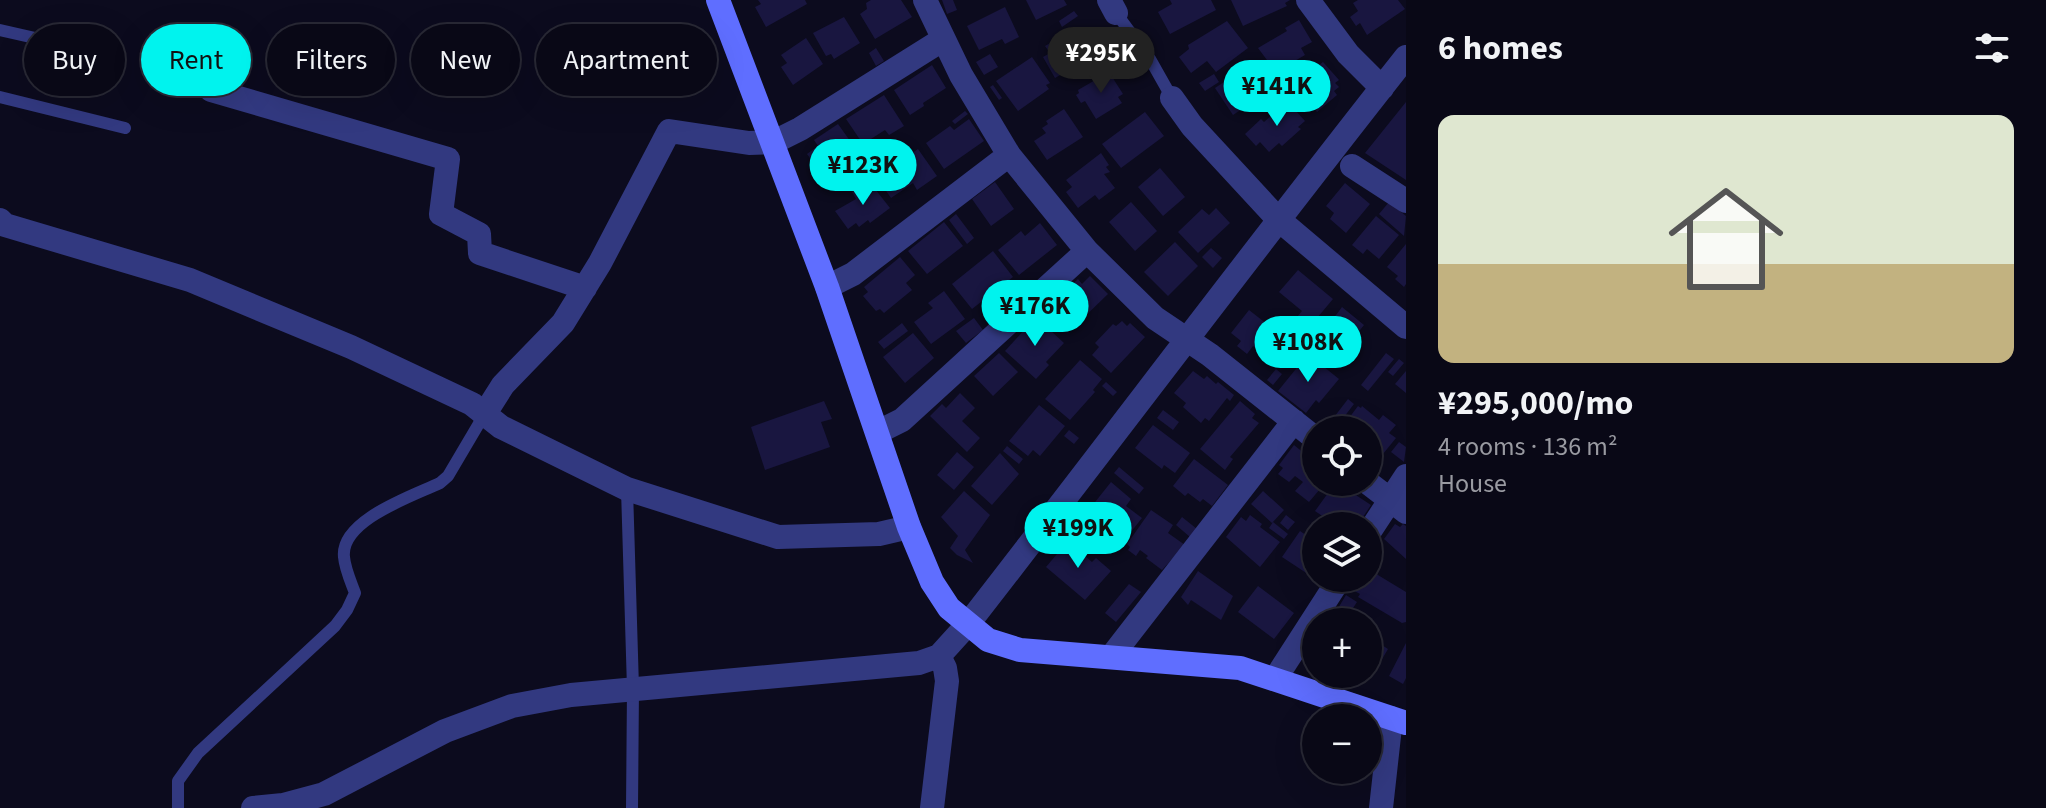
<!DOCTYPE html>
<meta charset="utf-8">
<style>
body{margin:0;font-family:"Source Sans 3",sans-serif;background:#12111f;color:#f1f3f6;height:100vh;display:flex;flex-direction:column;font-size:30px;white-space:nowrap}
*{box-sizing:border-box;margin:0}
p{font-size:26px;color:#999aa1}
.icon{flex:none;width:44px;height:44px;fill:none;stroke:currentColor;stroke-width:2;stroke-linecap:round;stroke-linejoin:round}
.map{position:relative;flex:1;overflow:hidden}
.details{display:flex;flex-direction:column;background:#090816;width:640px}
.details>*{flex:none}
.banner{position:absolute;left:24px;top:24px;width:760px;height:72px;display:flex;gap:16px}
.tools{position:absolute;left:1302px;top:416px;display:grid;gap:16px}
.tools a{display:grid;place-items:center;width:80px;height:80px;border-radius:50%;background:#090816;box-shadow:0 8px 32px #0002,0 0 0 2px #292935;font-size:40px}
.price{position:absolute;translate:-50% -68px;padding:0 18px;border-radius:28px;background:#00f3ee;color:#111;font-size:26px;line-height:52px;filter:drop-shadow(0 2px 4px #0008)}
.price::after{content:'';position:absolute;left:50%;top:48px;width:24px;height:18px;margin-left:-12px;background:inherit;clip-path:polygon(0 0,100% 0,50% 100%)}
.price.on{background:#222;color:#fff}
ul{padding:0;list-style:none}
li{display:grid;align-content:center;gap:16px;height:424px;padding:0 32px}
li span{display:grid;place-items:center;height:248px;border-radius:16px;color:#555}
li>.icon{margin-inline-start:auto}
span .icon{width:144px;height:144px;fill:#fffc;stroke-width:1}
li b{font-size:34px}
h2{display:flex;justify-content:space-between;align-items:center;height:96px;padding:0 32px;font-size:34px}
.chip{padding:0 28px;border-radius:36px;background:#090816;box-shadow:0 8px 32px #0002,0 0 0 2px #292935;font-size:28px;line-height:72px}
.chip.on{background:#00f3ee;color:#111}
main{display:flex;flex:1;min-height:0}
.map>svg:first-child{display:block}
</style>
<main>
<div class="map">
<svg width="1406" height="808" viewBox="0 0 1406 808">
<rect width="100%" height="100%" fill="#0c0b1e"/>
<path fill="#191640" d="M758 0H805L807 4 766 27 755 7 761 4Z
M871 0H901L912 17 875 39 860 14 867 9 866 3Z
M942 0H953L957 10 947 14Z
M1026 0H1064L1067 5 1036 20Z
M1170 0H1211L1216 10 1170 34 1158 12 1172 4Z
M1231 0H1290L1285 3 1287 6 1243 26Z
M1358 0H1398L1405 9 1367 35 1360 23 1356 26 1350 17 1358 11 1353 3Z
M1005 7 1019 37 1005 44 1002 39 979 50 967 26Z
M1074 11 1078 16 1062 27 1059 21Z
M844 17 860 43 834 59 831 54 826 56 813 33Z
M1299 20 1312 42 1301 48 1305 55 1276 72 1258 48 1287 31 1285 28Z
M1227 21 1248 48 1216 72 1207 61 1191 73 1179 57 1189 49 1188 45Z
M1077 28 1091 50 1080 56 1083 62 1055 78 1043 57 1050 53 1045 46Z
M806 38 823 64 793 85 781 67 787 63 781 55Z
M1106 44 1116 59 1102 68 1092 53Z
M876 48 884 61 876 66 869 53Z
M990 54 998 67 984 75 976 62Z
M1032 57 1050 83 1046 85 1049 89 1018 111 996 81Z
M1254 62 1270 84 1263 89 1266 93 1233 115 1215 88Z
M1323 62 1339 80 1335 83 1339 87 1334 91 1337 95 1317 112 1314 108 1308 112 1295 97 1301 92 1295 84Z
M932 65 946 88 923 103 924 106 910 115 894 90Z
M1109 72 1123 94 1118 97 1122 103 1096 119 1085 101 1081 103 1076 95 1079 93 1078 90Z
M1214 74 1219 82 1205 91 1199 83Z
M993 85 1002 98 999 100 990 87Z
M884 95 904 126 889 135 885 130 863 144 846 119Z
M1287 101 1305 121 1298 127 1301 129 1282 146 1279 143 1269 152 1260 142 1256 146 1245 134 1261 119 1264 122Z
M1406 102V180L1365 153Z
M1064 109 1083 137 1047 160 1034 141 1046 133 1042 128 1048 124 1046 121Z
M965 111 968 114 955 124 952 121Z
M1145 112 1164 136 1121 168 1102 144Z
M969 119 984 141 944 169 926 143 950 126 954 130Z
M838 124 858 152 823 176 807 154 818 146 814 140Z
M918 149 937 176 917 190 913 183 891 198 877 178Z
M1101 153 1109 165 1106 167 1110 172 1104 174 1115 188 1099 200 1095 195 1078 208 1066 192 1072 187 1066 180Z
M1160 168 1185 197 1163 216 1138 187Z
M868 180 890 208 870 223 868 220 859 227 856 223 848 229 835 211 856 199 852 192Z
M995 182 1014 209 991 226 972 199Z
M1345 183 1370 204 1346 233 1330 219 1334 213 1326 206Z
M1131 202 1157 231 1135 251 1109 222Z
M1389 202 1406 216 1404 236 1379 214Z
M1216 208 1230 223 1198 253 1178 232 1202 209 1209 215Z
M956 214 974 238 967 244 949 220Z
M1376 216 1399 235 1379 259 1367 249 1363 254 1352 245Z
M944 222 963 246 927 274 908 251Z
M1040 223 1057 245 1019 275 998 250 1021 231 1025 236Z
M1175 242 1198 266 1168 296 1144 272Z
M1406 244V284L1404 287 1395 279 1398 276 1387 267Z
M1211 248 1222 258 1213 268 1202 257Z
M993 251 1013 277 972 309 952 284Z
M900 257 915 275 906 283 912 290 884 313 880 309 876 311 863 296 868 292 864 287Z
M1298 270 1333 299 1312 324 1308 321 1306 324 1297 317 1302 311 1279 292Z
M1090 276 1108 294 1076 325 1061 310 1067 303 1060 296 1078 279 1082 284Z
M944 291 965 319 931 344 914 322 933 308 928 303Z
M1342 307 1364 325 1338 358 1343 361 1339 366 1311 345 1327 325 1324 322 1328 316 1333 319Z
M1249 310 1281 335 1265 355 1253 346 1247 354 1237 346 1241 341 1231 333Z
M1036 317 1064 343 1046 362 1049 365 1036 379 1005 351Z
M974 318 983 330 966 343 956 331Z
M1122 321 1127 326 1130 323 1145 337 1111 373 1092 355 1099 347 1095 343 1113 324 1116 326Z
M902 323 908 331 884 349 878 342Z
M913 333 934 358 905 383 883 357Z
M999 353 1018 372 993 396 974 376Z
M1386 353 1394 359 1368 391 1361 385Z
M1308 354 1339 379 1319 403 1316 400 1306 413 1278 391Z
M1399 359 1404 363 1393 376 1388 372Z
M1080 360 1102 379 1093 390 1095 392 1070 420 1045 399Z
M1276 369 1282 374 1273 385 1267 380Z
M1193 371 1204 379 1207 376 1216 384 1218 382 1234 395 1230 401 1227 398 1209 421 1205 418 1201 423 1183 407 1186 403 1174 393Z
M1406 371V393L1395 384Z
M1106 382 1117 392 1113 396 1102 386Z
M960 393 975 408 962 421 980 438 967 452 930 416 942 404 946 408Z
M1348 399 1354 404 1334 430 1328 425Z
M824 401 832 419 821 422 830 447 765 470 751 427Z
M1240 401 1255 414 1252 418 1259 423 1230 457 1233 459 1225 470 1200 449Z
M1039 405 1065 426 1040 456 1033 450 1028 456 1009 441Z
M1358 406 1361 408 1362 406 1379 420 1383 415 1396 425 1389 433 1396 438 1383 454 1368 442V430H1347L1343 426Z
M1163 410 1179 422 1173 430 1157 418Z
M1153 425 1190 453 1175 473 1164 465 1162 469 1135 448Z
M1069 430 1079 438 1074 444 1064 436Z
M1399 442 1406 447 1404 462 1391 452Z
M1294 445 1316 463V482H1326L1309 502 1295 491 1303 482 1295 476 1289 482 1278 474 1283 468 1279 465Z
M1007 446 1023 459 1019 464 1003 451Z
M957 452 974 467 954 490 937 475Z
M1000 453 1019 474 992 505 971 486Z
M1194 459 1228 485 1212 506 1203 499 1200 502 1188 493 1185 496 1173 486Z
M1119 467 1144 488 1139 494 1114 473Z
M1111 482 1131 499 1126 506 1142 518 1119 547 1103 535 1105 532 1084 516Z
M1336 482 1371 505 1357 526H1337L1315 511Z
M964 491 990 515 965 550 973 563 957 555 950 548 958 536 941 517Z
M1263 491 1284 510 1272 523 1251 504Z
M1151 510 1173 525 1168 533 1185 545 1162 570 1146 558 1148 556 1140 550 1136 556 1128 550 1130 547 1127 544Z
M1250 515 1262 524 1260 527 1280 542 1260 567 1226 537 1241 517 1246 521Z
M1286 515 1295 522 1288 530 1280 523Z
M1182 517 1197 529 1190 537 1176 525Z
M1273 522 1288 534 1284 539 1269 528Z
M1395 524 1400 527 1403 524 1406 526V559L1384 539Z
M1300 531 1316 542V578H1323L1320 582 1282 557Z
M1068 541 1092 562 1096 558 1111 571 1085 600 1046 567Z
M1368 569 1406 592V622L1402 623 1358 597 1360 594 1351 589 1358 578H1368Z
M1198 571 1233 596 1221 620 1191 600 1188 605 1181 597Z
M1129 584 1141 592 1116 622 1105 613Z
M1258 586 1294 613 1274 639 1238 612Z
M1346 595 1357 602 1347 617 1337 610Z
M1368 636 1388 649 1378 666 1368 660Z
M1406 643V678L1403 684 1389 676Z"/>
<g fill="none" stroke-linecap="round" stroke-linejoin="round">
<path stroke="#323980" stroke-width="12" d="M1116 13 1150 59 1172 98
M0 30 119 57
M0 97 125 128
M627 489 633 688 632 808
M178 808V781L198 753 335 626 347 610 355 593C351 582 345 569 344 557 340 520 413 496 440 483L448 476 484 415"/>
<path stroke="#323980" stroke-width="24" d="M925 0 961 75 1009 155 1087 251 1155 318 1210 355 1316 439
M1109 0 1116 13
M1308 0 1348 54 1382 88
M211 90 448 159 441 214 479 234 480 253 585 288
M1172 98 1192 126 1278 219 1406 327
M1352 166 1406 201
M0 220 5 225 190 280 351 347 472 404 501 427 627 489 778 537 879 534 909 527
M827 287 853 274 1009 155
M484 415 503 385 563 323 600 263 669 131 749 143 774 142 800 129 942 40
M878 432 902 420 1087 251
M1367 482 1406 512
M1368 534 1406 476
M1111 657 1294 421
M1275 679 1340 578
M253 808 283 805 324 794 445 731 512 706 571 695 919 663 939 656 968 624C1115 435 1258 244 1406 57
M932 808 947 681 945 668 939 656
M1381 808 1391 718"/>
<path stroke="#5f6eff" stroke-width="24" d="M718 0 827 287 909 527 932 582 949 608 988 640 1020 650 1240 668 1406 723"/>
</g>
</svg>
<div class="tools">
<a><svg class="icon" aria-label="locate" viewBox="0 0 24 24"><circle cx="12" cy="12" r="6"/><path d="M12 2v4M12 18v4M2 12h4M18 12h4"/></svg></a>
<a><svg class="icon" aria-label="layers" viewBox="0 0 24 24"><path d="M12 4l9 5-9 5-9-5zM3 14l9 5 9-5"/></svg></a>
<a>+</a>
<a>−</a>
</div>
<b class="price on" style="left:1101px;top:95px">¥295K</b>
<b class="price" style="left:1277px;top:128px">¥141K</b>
<b class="price" style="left:863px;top:207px">¥123K</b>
<b class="price" style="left:1035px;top:348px">¥176K</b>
<b class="price" style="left:1308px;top:384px">¥108K</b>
<b class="price" style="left:1078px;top:570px">¥199K</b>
<div class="banner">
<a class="chip">Buy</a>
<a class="chip on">Rent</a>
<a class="chip">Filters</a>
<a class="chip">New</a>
<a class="chip">Apartment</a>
</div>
</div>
<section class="details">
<h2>6 homes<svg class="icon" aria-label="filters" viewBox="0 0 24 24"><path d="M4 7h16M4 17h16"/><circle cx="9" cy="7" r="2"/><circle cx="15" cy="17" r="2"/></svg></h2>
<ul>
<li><span style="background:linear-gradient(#dfe7d0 60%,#c2b280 0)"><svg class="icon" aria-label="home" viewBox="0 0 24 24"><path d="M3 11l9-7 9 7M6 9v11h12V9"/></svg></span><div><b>¥295,000/mo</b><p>4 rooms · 136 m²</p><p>House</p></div></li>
</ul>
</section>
</main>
